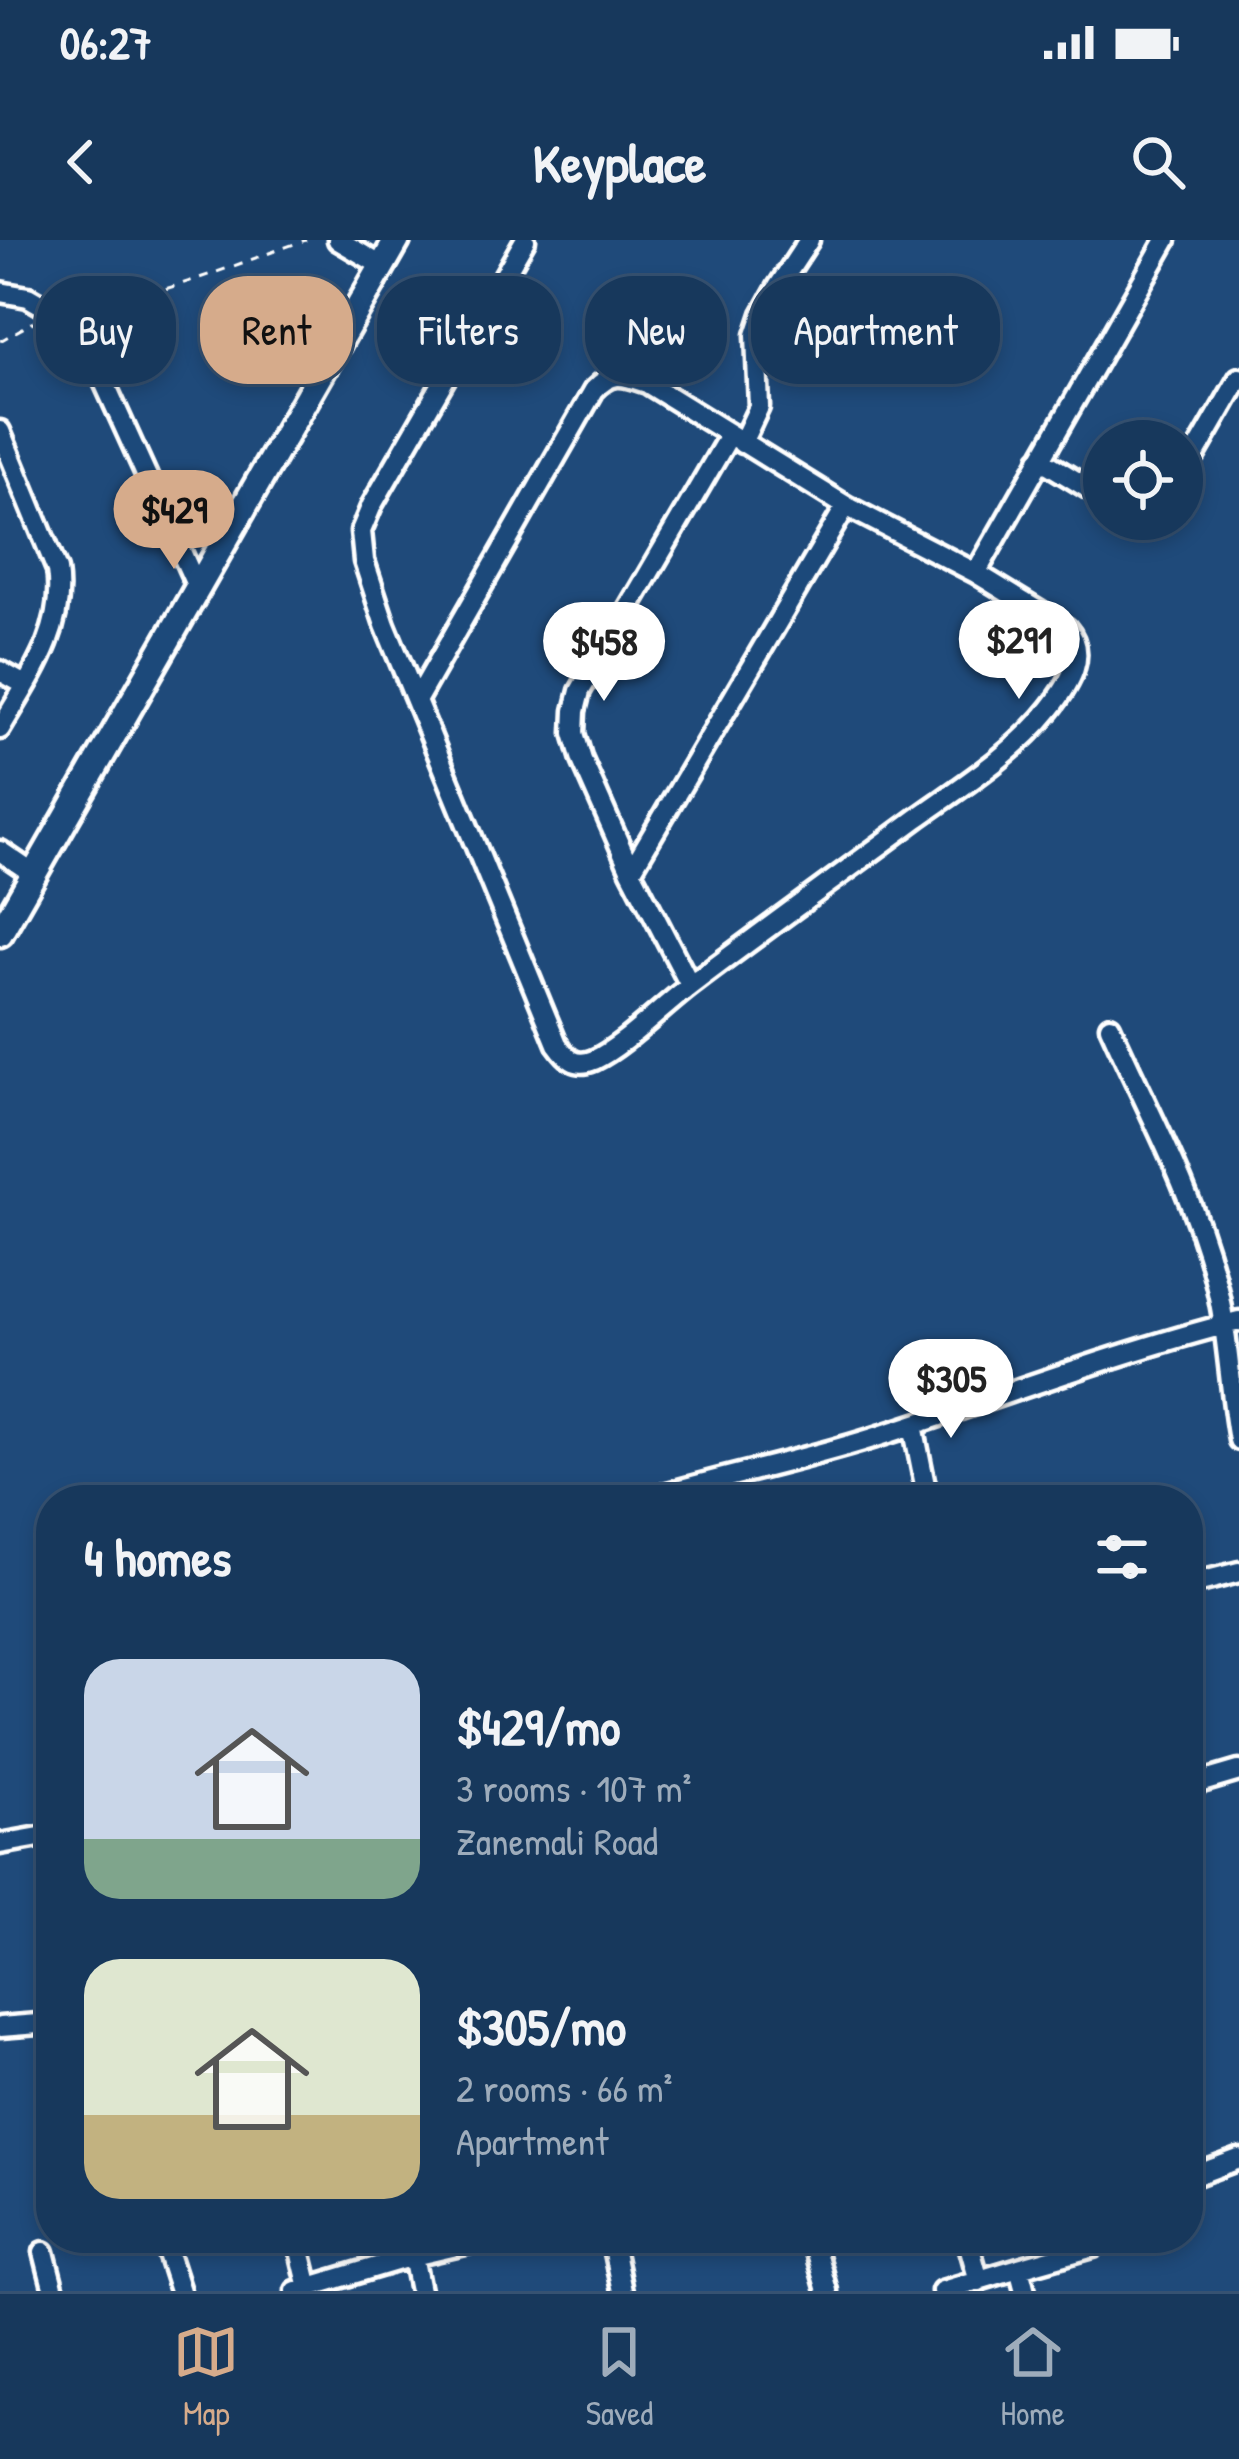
<!DOCTYPE html>
<meta charset="utf-8">
<style>
body{margin:0;font-family:"Patrick Hand",sans-serif;background:#203f62;color:#f1f3f6;height:100vh;display:flex;flex-direction:column;font-size:45px;white-space:nowrap}
*{box-sizing:border-box;margin:0}
p{font-size:39px;color:#9eacbb}
.icon{flex:none;width:66px;height:66px;fill:none;stroke:currentColor;stroke-width:2;stroke-linecap:round;stroke-linejoin:round}
.map{position:relative;flex:1;overflow:hidden}
.drawer{position:absolute;left:36px;top:1245px;width:1167px;height:768px;display:flex;flex-direction:column;background:#17385c;border-radius:48px;box-shadow:0 6px 18px #0003,0 0 0 3px #365272}
.drawer>*{flex:none}
.banner{position:absolute;left:36px;top:36px;width:1167px;height:108px;display:flex;gap:24px}
.tools{position:absolute;left:1083px;top:180px;display:grid;gap:24px}
.tools a{display:grid;place-items:center;width:120px;height:120px;border-radius:50%;background:#17385c;box-shadow:0 6px 18px #0003,0 0 0 3px #365272;font-size:60px}
.price{position:absolute;translate:-50% -102px;padding:0 27px;border-radius:42px;background:#fff;color:#222;font-size:39px;line-height:78px;filter:drop-shadow(0 3px 6px #0008)}
.price::after{content:'';position:absolute;left:50%;top:72px;width:36px;height:27px;margin-left:-18px;background:inherit;clip-path:polygon(0 0,100% 0,50% 100%)}
.price.on{background:#d6ab8b;color:#111}
ul{padding:0;list-style:none}
li{display:flex;align-items:center;gap:36px;height:300px;padding:0 48px}
li span{display:grid;place-items:center;flex:none;width:336px;height:240px;border-radius:36px;color:#555}
li>.icon{margin-inline-start:auto}
span .icon{width:144px;height:144px;fill:#fffc;stroke-width:1}
li b{font-size:51px}
h2{display:flex;justify-content:space-between;align-items:center;height:144px;padding:0 48px;font-size:51px}
.pill{padding:0 42px;border-radius:48px;background:#17385c;box-shadow:0 6px 18px #0003,0 0 0 3px #365272;font-size:42px;line-height:108px}
.pill.on{background:#d6ab8b;color:#111}
.status{display:flex;justify-content:space-between;align-items:center;height:84px;padding:0 60px;background:#17385c;direction:ltr}
.status svg{height:33px;fill:currentColor}
header{display:flex;justify-content:space-between;align-items:center;height:156px;padding:0 48px;background:#17385c;font-size:54px;font-weight:700}
.dock{display:flex;justify-content:space-around;align-items:center;height:168px;border-top:3px solid #365272;background:#17385c;font-size:33px;color:#9eacbb}
.dock a{display:grid;justify-items:center;gap:6px}
.dock .on{color:#d6ab8b}
.map>svg:first-child{display:block}
</style>
<div class="status"><b>06:27</b><svg viewBox="0 0 49 12"><path d="M0 12V9h3v3zM5 12V6h3v6zM10 12V3h3v9zM15 12V0h3v12zM26 1h20v11H26zM47 4h2v5h-2z"/></svg></div>
<header><svg class="icon" aria-label="back" viewBox="0 0 24 24"><path d="M15 5l-7 7 7 7"/></svg>Keyplace<svg class="icon" aria-label="search" viewBox="0 0 24 24"><circle cx="10" cy="10" r="6"/><path d="M15 15l6 6"/></svg></header>
<div class="map">
<svg width="1239" height="2051" viewBox="0 0 1239 2051">
<rect width="100%" height="100%" fill="#1f4a7a"/>
<filter id="ink" filterUnits="userSpaceOnUse"><feTurbulence type="fractalNoise" baseFrequency=".00833" numOctaves="2"/><feDisplacementMap in="SourceGraphic" scale="24" xChannelSelector="R" yChannelSelector="G"/><feConvolveMatrix kernelMatrix="1 2 1 2 8 2 1 2 1" color-interpolation-filters="sRGB"/></filter>
<g filter="url(#ink)">
<g fill="none" stroke-linecap="round" stroke-linejoin="round">
<g stroke="#fff" stroke-width="27">
<path id="minor" d="M338 0 382 26
M0 52 28 57 57 74 95 122 198 349
M0 191 57 330C66 390 29 439 0 489
M742 203 759 167 756 95 763 74 778 47 809 0
M1040 219 1104 258
M1182 237 1239 138
M976 333 1166 0
M0 431 25 445
M416 461 594 150C613 130 623 135 647 143L846 266 976 333 1066 388C1089 414 1069 445 1050 469 1014 514 962 546 916 579 843 633 768 687 695 742 666 763 624 806 594 820 575 828 567 818 557 804L385 385 364 321 361 291 372 265 525 0
M0 611 35 635
M631 631 846 266
M690 745 631 631 582 520 574 493 575 471 580 451 729 196
M1110 786C1146 867 1191 948 1214 1035 1228 1088 1229 1145 1239 1200
M913 1185 928 1260
M643 1260C719 1237 797 1222 873 1198 995 1159 1114 1113 1239 1081
M1188 1345 1239 1332
M1188 1546 1239 1531
M0 1604 51 1595
M0 1787 51 1783
M1188 1938 1239 1919
M163 1998 180 2051
M297 1998 309 2048
M611 1998 622 2051
M812 1998 827 2051
M967 1998 979 2041
M44 2012 54 2051
M413 2016 420 2051
M1019 2028 1093 2007 1099 1998
M296 2051 413 2016 491 1998
M942 2051 1019 2028 1025 2051"/>
</g>
<g stroke="#fff" stroke-width="33">
<path id="tertiary" d="M0 693 397 0"/>
</g>
<path stroke="#fff" stroke-width="3" stroke-dasharray="9 9" stroke-linecap="butt" d="M78 68C158 58 230 26 306 0
M0 101 35 81"/>
<use href="#minor" stroke="#1f4a7a" stroke-width="18"/>
<use href="#tertiary" stroke="#1f4a7a" stroke-width="24"/>
</g>
</g>
</svg>
<div class="tools">
<a><svg class="icon" aria-label="locate" viewBox="0 0 24 24"><circle cx="12" cy="12" r="6"/><path d="M12 2v4M12 18v4M2 12h4M18 12h4"/></svg></a>
</div>
<b class="price on" style="left:174px;top:332px">$429</b>
<b class="price" style="left:1019px;top:462px">$291</b>
<b class="price" style="left:604px;top:464px">$458</b>
<b class="price" style="left:951px;top:1201px">$305</b>
<div class="banner">
<a class="pill">Buy</a>
<a class="pill on">Rent</a>
<a class="pill">Filters</a>
<a class="pill">New</a>
<a class="pill">Apartment</a>
</div>
<section class="drawer">
<h2>4 homes<svg class="icon" aria-label="filters" viewBox="0 0 24 24"><path d="M4 7h16M4 17h16"/><circle cx="9" cy="7" r="2"/><circle cx="15" cy="17" r="2"/></svg></h2>
<ul>
<li><span style="background:linear-gradient(#c9d6e8 75%,#7fa58c 0)"><svg class="icon" aria-label="home" viewBox="0 0 24 24"><path d="M3 11l9-7 9 7M6 9v11h12V9"/></svg></span><div><b>$429/mo</b><p>3 rooms · 107 m²</p><p>Zanemali Road</p></div></li>
<li><span style="background:linear-gradient(#dfe7d0 65%,#c2b280 0)"><svg class="icon" aria-label="home" viewBox="0 0 24 24"><path d="M3 11l9-7 9 7M6 9v11h12V9"/></svg></span><div><b>$305/mo</b><p>2 rooms · 66 m²</p><p>Apartment</p></div></li>
</ul>
</section>
</div>
<nav class="dock">
<a class="on"><svg class="icon" aria-label="map" viewBox="0 0 24 24"><path d="M3 6l6-2 6 2 6-2v14l-6 2-6-2-6 2zM9 4v14M15 6v14"/></svg>Map</a>
<a><svg class="icon" aria-label="saved" viewBox="0 0 24 24"><path d="M7 4h10v16l-5-4-5 4z"/></svg>Saved</a>
<a><svg class="icon" aria-label="home" viewBox="0 0 24 24"><path d="M3 11l9-7 9 7M6 9v11h12V9"/></svg>Home</a>
</nav>
